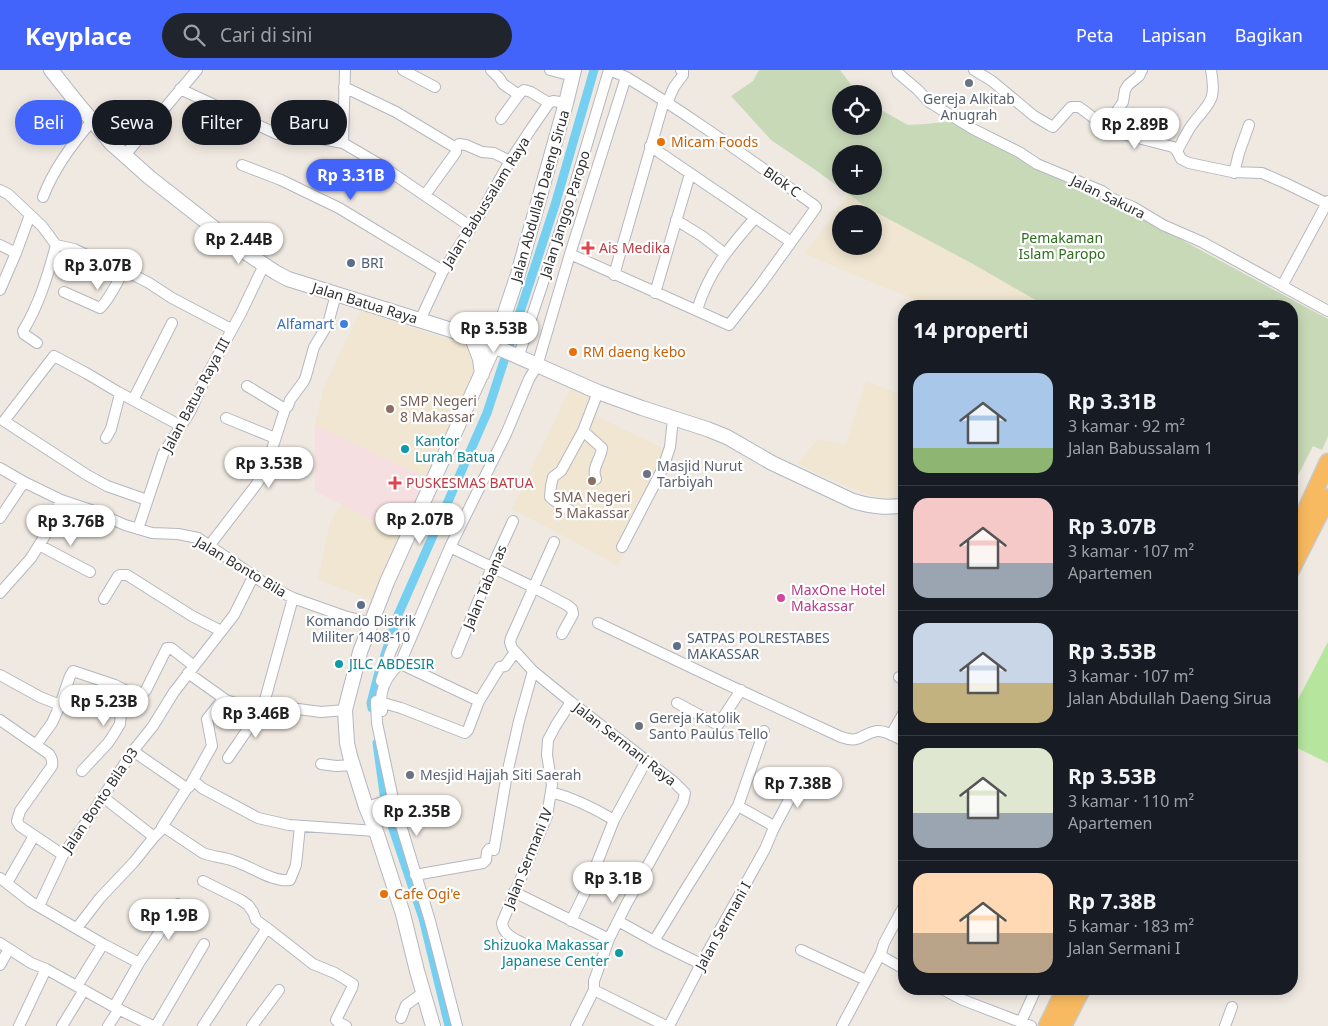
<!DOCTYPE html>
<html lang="id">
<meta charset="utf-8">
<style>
body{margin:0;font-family:"Noto Sans",sans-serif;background:#20242c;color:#f1f3f6;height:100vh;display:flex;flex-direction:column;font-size:19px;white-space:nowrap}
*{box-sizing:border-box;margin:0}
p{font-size:16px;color:#9ea1a6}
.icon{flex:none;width:28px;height:28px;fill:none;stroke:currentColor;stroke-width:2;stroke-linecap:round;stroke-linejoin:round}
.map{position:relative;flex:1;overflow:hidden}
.details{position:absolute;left:898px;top:230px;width:400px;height:695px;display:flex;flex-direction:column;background:#171b24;border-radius:20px;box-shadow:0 2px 12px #0003}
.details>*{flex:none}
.hud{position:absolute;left:15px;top:30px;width:475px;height:45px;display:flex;gap:10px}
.buttons{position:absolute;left:832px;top:15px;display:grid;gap:10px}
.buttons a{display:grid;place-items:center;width:50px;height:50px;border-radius:50%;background:#171b24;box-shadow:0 2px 12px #0003;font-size:25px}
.price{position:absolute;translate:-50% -42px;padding:0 11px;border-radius:18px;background:#fff;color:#222;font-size:16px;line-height:32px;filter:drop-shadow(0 1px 2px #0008)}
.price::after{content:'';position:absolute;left:50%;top:30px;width:15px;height:11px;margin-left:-8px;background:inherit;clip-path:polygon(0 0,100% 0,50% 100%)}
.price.on{background:#4264fb;color:#fff}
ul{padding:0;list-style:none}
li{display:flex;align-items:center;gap:15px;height:125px;padding:0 15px}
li+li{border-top:1px solid #363941}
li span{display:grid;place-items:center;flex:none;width:140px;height:100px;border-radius:15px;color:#555}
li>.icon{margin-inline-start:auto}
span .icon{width:60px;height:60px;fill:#fffc;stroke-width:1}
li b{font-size:21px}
h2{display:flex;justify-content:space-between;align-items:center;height:60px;padding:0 15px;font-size:21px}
.pill{padding:0 18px;border-radius:22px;background:#171b24;box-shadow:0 2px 12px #0003;font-size:18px;line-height:45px}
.pill.on{background:#4264fb;color:#fff}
header{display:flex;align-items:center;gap:30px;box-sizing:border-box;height:70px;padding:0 25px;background:#4264fb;color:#fff}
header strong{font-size:24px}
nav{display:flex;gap:28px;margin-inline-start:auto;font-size:18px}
.search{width:350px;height:45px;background:#20242c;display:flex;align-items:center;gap:12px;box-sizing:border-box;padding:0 18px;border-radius:28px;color:#9ea1a6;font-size:19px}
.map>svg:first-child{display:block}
</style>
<header>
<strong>Keyplace</strong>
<div class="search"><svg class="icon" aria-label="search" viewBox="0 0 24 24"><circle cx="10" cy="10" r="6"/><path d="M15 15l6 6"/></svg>Cari di sini</div>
<nav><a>Peta</a><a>Lapisan</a><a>Bagikan</a></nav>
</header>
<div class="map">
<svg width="1328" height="956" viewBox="0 0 1328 956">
<rect width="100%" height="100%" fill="#efe9e1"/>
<path fill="#f0e6d1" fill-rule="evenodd" d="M849 124 868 138 973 194 1046 236H930L805 184ZM841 144H874V176H841Z
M361 239 431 264 463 273 472 282 478 299 429 409 315 355 323 320Z
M866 311 904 326V431L880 429 822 406 798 393 818 369 846 375Z
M572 315 602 328 594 345 673 383 618 496 568 468 512 439Z
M342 434 405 467 377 533 318 509 330 452Z"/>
<path fill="#f5dfe0" d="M315 355 429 409 405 467 315 421Z"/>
<path fill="#b6e59e" d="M1328 572V693L1291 675V643Z"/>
<path fill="#c8d9b8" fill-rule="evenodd" d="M759 0H840L858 24H841V56H874V36L908 55 926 54 953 51 1167 162 1328 249V366L1322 380 1313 376 1291 419V236H1046L973 194 868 138 814 99 771 70 731 26 753 11ZM841 84H874V116H841Z"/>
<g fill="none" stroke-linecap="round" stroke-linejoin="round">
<path stroke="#75cff0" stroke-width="9" d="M384 588 398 545 487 343 555 135 594 0
M372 638 371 633 379 602
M377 673 386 738 423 848 449 956"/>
<g stroke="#b4b7c1" stroke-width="12">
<path id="minor" d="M403 0 435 17
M491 0 500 9 503 14 519 25
M550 0 573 6
M897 0 898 3 918 20 929 32 973 59 1019 82 1037 94 1102 121 1113 129 1133 137 1163 155 1202 172 1328 241
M974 0 992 11 1034 46 1051 56 1053 57 1071 37H1079L1106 57 1115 62 1173 77 1177 81 1181 89 1189 93 1232 102 1262 103 1285 113 1328 134
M344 17 396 42 456 78 459 74 466 75 482 82 494 83 510 91
M180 19 277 64 288 65 295 64 343 73 379 94 471 157
M667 33 674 17 683 5V1L681 0
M501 49 520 23 524 20 531 22 549 33
M1106 57 1123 32 1125 20 1128 15 1139 6 1142 0
M343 73 345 0
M650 76 791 172
M1177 81C1182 72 1186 64 1191 56 1209 32 1217 33 1211 0
M125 85 197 0
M242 95 281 110 339 138 443 201
M1234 103 1239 83 1249 55
M0 120 8 124 42 156 56 175 74 179 97 190 124 200 149 213 172 228 231 259
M425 125 454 85 456 82V78
M43 127C54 98 72 74 92 51
M676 150 702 166 725 184
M0 175 16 183
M570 184 729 255 761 214 815 139 816 137 814 135C752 91 691 46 626 7
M614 205 664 31
M1282 216 1328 131
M0 220 16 183 30 145
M64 222 100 238C110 229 117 212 124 200
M655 223 690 104
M697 240C709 201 729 178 755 148
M420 250 443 201 482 141 510 91 531 59 549 33 553 31 566 33
M37 273 24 264 23 261C39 235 48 205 56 175
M247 316 285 339
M133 330 172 253
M226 348 275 368
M583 361 602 378C601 389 591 398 596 409
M106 368 111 359 120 324
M0 398 24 412 61 430 91 440 125 455 152 463 178 464 198 468 264 513 293 528 344 546 372 553
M147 430 107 416 87 405 4 351 54 286 86 303 118 322 181 356
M574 443 555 431 550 427 551 416 553 407 561 401 583 361 598 322
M0 448 24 412
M138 459 163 384 190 342 205 309 241 243 264 195
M554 472 511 568 510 572 512 578 533 601 571 632 674 712 685 723 683 732 627 833 609 869 594 911V920L576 956
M39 475 90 502
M209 476 256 415 265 401 285 339 288 336 290 330 304 311 306 306 314 277 328 254 336 224
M450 477 533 517 567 535 572 539 573 544 562 564
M622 477 663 398 670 377 673 349
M0 523 31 488 49 459 61 430
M104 529 118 506 120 505H127L192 546 221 561
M598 553 722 612 841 667C861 674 860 664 877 661 885 660 896 667 904 671
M457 583 492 497 513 451
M401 594 479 631
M188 603 226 630 247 637H263L282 640 298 639 321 642 345 640
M0 605 40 627 60 635 70 606 73 601 115 615 123 619 137 627 142 624 146 620 167 578H171L194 596
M899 607 904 610
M381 611 390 583 394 574
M223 629 207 649 212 676 193 710 194 711 202 718 258 748 289 755 376 761
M376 631 401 638 465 663 468 660 479 631 500 597 505 596 515 582
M376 633 377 653 393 729 430 851 457 956
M677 633 718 655 741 620
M382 641C379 626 383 613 392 602 396 597 401 595 402 589L450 477 506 364 529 309 537 296 570 184 626 7 609 0 570 131 518 288
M0 650 49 684C52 688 53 691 52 696L20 741 17 751 20 756 63 785
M891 665 904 642
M36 675 52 653 60 635
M133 681 185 717H189L193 710
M228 688 263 637 293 528
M321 694 336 696 353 695
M82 701 108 673 114 664 120 654 121 642 135 626
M551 722C574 728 594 738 614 750
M103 727 154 767 164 757 203 783C213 787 224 787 234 791 250 796 274 813 290 810L296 795 300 756
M366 737 393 729
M162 757 187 718
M773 760 801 707
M415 805 483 793 486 790 487 782 489 779 494 780 507 704 519 651 533 601
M0 808 31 832 103 874 139 893
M203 811 241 830 248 835 253 842 256 850 267 858
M7 813 34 766
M514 822 609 869
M39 836 63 785 87 751 133 681 153 656 174 622 234 545 254 505
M904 836 884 873 881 883 883 887 904 899
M571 851 587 818 614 750 646 691
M618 851 654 871 701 894
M77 858 100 828 134 792 154 767
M654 871 687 817 738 736
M0 873 31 893 46 899 114 937 153 956
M529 876C519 871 503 866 502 853L547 746 552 715 547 685 548 670 556 655 571 632
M801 880 866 910
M0 895 9 879
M77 916 103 874
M942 919 963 930 1031 956
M594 920 666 956
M114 937 139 893 178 834
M401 948 406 935 424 922
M1021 952 1036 919
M19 956 46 899
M62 956 84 920
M108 956 119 939
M156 956 204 874
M203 956 267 858 313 894 335 903 353 914 352 918 336 950 338 952 346 956
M252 956 279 920
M669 956 701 894 765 779 773 760 772 755 738 736 764 661
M842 956 881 883
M1225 956 1232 937"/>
</g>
<g stroke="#b4b7c1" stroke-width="16">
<path id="secondary" d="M51 0 78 34 111 73 149 107 242 180 275 202 288 209 448 259 494 276 598 322 642 338 707 359 727 367 772 393 853 431C870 436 886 439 904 435
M472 268 480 289 482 304
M433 956 417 901 403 844 376 761 366 737 350 686 347 673 345 640 360 582 387 512 494 276 518 204 566 33 574 0"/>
</g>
<g stroke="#c9c9c9" stroke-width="19">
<path id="trunk" d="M1291 467 1304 444 1328 392
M1291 500 1328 427
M1047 956 1065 919
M1063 956 1082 919"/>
</g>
<use href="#minor" stroke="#fff" stroke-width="10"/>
<use href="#secondary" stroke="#fff" stroke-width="14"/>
<use href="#trunk" stroke="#f8ba60" stroke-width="16"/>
</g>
<g fill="#6b7280" stroke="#fff" stroke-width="2">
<circle cx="969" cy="13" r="5"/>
<circle cx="647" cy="404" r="5"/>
<circle cx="639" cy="656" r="5"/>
<circle cx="410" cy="705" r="5"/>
</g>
<g fill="#e8710a" stroke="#fff" stroke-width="2">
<circle cx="661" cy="72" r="5"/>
<circle cx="573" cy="282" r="5"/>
<circle cx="384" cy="824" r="5"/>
</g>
<g fill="#e0444e" stroke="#fff" stroke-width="2">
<path d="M585.5 170.5h5v5h5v5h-5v5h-5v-5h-5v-5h5z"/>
<path d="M392.5 405.5h5v5h5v5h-5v5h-5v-5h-5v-5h5z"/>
</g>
<g fill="#5c6f8a" stroke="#fff" stroke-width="2">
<circle cx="351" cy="193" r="5"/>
<circle cx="361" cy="535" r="5"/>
<circle cx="677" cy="576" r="5"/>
</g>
<circle fill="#3f7fe0" stroke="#fff" stroke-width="2" cx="344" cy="254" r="5"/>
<g fill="#8d6e63" stroke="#fff" stroke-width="2">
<circle cx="390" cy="339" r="5"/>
<circle cx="592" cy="411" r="5"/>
</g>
<g fill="#0f9aa8" stroke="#fff" stroke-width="2">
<circle cx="405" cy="379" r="5"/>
<circle cx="339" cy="594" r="5"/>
<circle cx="619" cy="883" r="5"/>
</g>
<circle fill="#d1479c" stroke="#fff" stroke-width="2" cx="781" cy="528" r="5"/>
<g text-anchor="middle" stroke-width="4.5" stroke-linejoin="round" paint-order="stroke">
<g font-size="14" fill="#5b616d" stroke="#fff" text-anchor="start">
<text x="969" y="34" text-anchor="middle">Gereja Alkitab<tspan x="969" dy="16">Anugrah</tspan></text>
<text x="657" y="401">Masjid Nurut<tspan x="657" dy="16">Tarbiyah</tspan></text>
<text x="649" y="653">Gereja Katolik<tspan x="649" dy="16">Santo Paulus Tello</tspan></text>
<text x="420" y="710">Mesjid Hajjah Siti Saerah</text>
</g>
<g font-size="14" fill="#c56008" stroke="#fff" text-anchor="start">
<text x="671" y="77">Micam Foods</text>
<text x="583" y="287">RM daeng kebo</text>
<text x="394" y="829">Cafe Ogi'e</text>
</g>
<g font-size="14" fill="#2e2e2e" stroke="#fff">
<text transform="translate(782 112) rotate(35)" y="5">Blok C</text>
<text transform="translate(540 126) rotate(-74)" y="5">Jalan Abdullah Daeng Sirua</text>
<text transform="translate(1108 127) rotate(26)" y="5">Jalan Sakura</text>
<text transform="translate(486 132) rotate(-58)" y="5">Jalan Babussalam Raya</text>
<text transform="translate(565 144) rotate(-72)" y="5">Jalan Janggo Paropo</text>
<text transform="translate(365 233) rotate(17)" y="5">Jalan Batua Raya</text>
<text transform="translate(196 325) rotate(-62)" y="5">Jalan Batua Raya III</text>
<text transform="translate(241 497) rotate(31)" y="5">Jalan Bonto Bila</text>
<text transform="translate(485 517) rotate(-67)" y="5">Jalan Tabanas</text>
<text transform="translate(625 674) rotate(38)" y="5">Jalan Sermani Raya</text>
<text transform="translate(100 730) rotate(-56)" y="5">Jalan Bonto Bila 03</text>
<text transform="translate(528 788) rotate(-68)" y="5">Jalan Sermani IV</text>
<text transform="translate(723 856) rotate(-61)" y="5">Jalan Sermani I</text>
</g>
<g font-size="14" fill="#2c6e1b" stroke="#fff">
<text x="1062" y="173">Pemakaman<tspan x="1062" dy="16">Islam Paropo</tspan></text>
</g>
<g font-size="14" fill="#be3a42" stroke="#fff" text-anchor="start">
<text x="599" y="183">Ais Medika</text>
<text x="406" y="418">PUSKESMAS BATUA</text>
</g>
<g font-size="14" fill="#4e5e75" stroke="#fff" text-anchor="start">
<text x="361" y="198">BRI</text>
<text x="361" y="556" text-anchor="middle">Komando Distrik<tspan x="361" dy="16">Militer 1408-10</tspan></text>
<text x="687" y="573">SATPAS POLRESTABES<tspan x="687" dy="16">MAKASSAR</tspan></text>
</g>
<g font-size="14" fill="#366cbe" stroke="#fff" text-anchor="end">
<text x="334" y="259">Alfamart</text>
</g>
<g font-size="14" fill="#785e54" stroke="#fff" text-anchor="start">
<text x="400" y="336">SMP Negeri<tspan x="400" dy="16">8 Makassar</tspan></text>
<text x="592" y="432" text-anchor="middle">SMA Negeri<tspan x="592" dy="16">5 Makassar</tspan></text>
</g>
<g font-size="14" fill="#0d838f" stroke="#fff" text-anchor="start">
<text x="415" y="376">Kantor<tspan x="415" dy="16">Lurah Batua</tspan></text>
<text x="349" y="599">JILC ABDESIR</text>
<text x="609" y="880" text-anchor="end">Shizuoka Makassar<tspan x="609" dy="16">Japanese Center</tspan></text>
</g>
<g font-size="14" fill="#b23c85" stroke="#fff" text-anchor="start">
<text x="791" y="525">MaxOne Hotel<tspan x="791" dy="16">Makassar</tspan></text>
</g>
</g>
</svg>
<div class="buttons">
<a><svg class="icon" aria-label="locate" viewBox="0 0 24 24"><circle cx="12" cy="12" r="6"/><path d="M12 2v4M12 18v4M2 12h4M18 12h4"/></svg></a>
<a>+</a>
<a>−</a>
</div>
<b class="price" style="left:1135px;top:80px">Rp 2.89B</b>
<b class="price on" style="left:351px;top:131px">Rp 3.31B</b>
<b class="price" style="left:239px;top:195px">Rp 2.44B</b>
<b class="price" style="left:98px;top:221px">Rp 3.07B</b>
<b class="price" style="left:494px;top:284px">Rp 3.53B</b>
<b class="price" style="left:269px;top:419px">Rp 3.53B</b>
<b class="price" style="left:420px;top:475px">Rp 2.07B</b>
<b class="price" style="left:71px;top:477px">Rp 3.76B</b>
<b class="price" style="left:104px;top:657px">Rp 5.23B</b>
<b class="price" style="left:256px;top:669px">Rp 3.46B</b>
<b class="price" style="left:798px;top:739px">Rp 7.38B</b>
<b class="price" style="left:417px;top:767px">Rp 2.35B</b>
<b class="price" style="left:613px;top:834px">Rp 3.1B</b>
<b class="price" style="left:169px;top:871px">Rp 1.9B</b>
<div class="hud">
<a class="pill on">Beli</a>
<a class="pill">Sewa</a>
<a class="pill">Filter</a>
<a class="pill">Baru</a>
</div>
<section class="details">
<h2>14 properti<svg class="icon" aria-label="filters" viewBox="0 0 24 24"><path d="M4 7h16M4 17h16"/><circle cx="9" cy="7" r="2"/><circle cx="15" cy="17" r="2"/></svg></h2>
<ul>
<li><span style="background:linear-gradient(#a9c7e8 75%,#8fb573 0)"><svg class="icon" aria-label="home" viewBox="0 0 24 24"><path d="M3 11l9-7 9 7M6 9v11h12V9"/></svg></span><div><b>Rp 3.31B</b><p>3 kamar · 92 m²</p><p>Jalan Babussalam 1</p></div></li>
<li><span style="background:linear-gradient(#f6c9c9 65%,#9aa5b1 0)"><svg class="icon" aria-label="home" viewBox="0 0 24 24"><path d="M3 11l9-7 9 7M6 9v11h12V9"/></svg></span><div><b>Rp 3.07B</b><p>3 kamar · 107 m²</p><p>Apartemen</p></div></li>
<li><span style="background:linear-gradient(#c9d6e8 60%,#c2b280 0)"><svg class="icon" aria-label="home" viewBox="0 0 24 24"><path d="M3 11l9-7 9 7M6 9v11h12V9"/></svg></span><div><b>Rp 3.53B</b><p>3 kamar · 107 m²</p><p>Jalan Abdullah Daeng Sirua</p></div></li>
<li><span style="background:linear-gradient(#dfe7d0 65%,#9aa5b1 0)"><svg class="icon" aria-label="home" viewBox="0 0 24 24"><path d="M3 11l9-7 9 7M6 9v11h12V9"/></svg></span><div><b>Rp 3.53B</b><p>3 kamar · 110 m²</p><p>Apartemen</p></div></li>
<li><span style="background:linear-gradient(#ffd9b3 60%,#b9a48a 0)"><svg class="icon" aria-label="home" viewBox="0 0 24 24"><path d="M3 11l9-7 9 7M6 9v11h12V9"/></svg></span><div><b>Rp 7.38B</b><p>5 kamar · 183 m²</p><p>Jalan Sermani I</p></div></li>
</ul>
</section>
</div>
